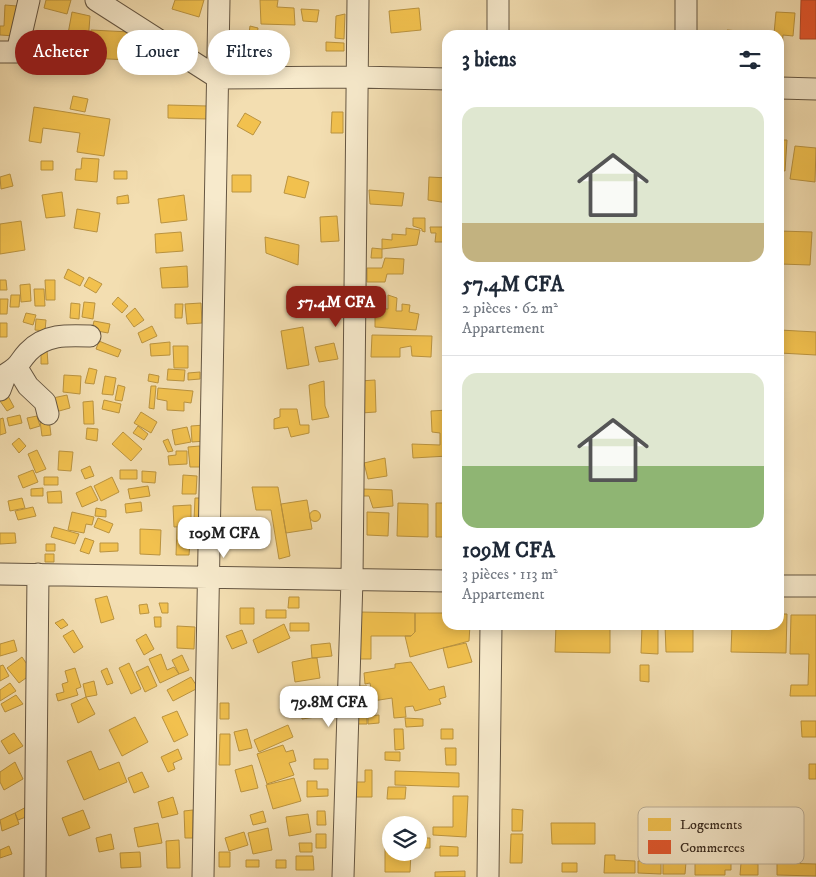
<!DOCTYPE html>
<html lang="fr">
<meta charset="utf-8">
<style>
body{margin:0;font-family:"IM FELL DW Pica",serif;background:#f2f2f3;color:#1f2937;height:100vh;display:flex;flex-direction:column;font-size:19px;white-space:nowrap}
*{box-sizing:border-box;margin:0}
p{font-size:16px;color:#747a83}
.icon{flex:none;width:28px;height:28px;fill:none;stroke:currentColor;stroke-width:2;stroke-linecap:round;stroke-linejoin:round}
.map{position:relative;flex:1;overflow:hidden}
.side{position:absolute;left:442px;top:30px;width:342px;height:600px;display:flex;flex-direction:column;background:#fff;border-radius:15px;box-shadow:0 2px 12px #0003}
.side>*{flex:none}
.hud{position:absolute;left:15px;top:30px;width:352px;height:45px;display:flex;gap:10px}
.fabs{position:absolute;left:382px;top:816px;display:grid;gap:10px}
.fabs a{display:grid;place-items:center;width:45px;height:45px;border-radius:50%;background:#fff;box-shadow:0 2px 12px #0003;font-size:25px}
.price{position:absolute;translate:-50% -42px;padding:0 11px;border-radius:10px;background:#fff;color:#222;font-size:16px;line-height:32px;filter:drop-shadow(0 1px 2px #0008)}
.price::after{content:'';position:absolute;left:50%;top:30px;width:15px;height:11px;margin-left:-8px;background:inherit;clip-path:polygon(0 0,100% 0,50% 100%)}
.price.current{background:#8f2418;color:#fff}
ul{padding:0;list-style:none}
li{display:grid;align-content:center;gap:10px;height:265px;padding:0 20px}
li+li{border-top:1px solid #e0e1e3}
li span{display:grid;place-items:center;height:155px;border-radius:15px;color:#555}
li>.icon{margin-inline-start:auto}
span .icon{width:90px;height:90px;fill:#fffc;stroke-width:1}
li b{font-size:21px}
h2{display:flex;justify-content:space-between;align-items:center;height:60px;padding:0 20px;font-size:21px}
.tag{padding:0 18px;border-radius:22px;background:#fff;box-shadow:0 2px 12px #0003;font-size:18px;line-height:45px}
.tag.current{background:#8f2418;color:#fff}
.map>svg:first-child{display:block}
</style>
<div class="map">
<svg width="816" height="877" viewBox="0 0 816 877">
<rect width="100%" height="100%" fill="#f3deb1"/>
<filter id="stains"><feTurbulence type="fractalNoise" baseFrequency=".004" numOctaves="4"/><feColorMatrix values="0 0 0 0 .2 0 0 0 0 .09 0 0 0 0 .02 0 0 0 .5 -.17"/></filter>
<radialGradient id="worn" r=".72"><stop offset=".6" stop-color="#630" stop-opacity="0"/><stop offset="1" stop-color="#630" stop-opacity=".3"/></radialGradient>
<path fill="#f2c14e" stroke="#ba933f" d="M46 0H71L67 14 44 8Z
M175 0H204L199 17 172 9Z
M260 0H278L277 7 294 8 295 25 261 24Z
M5 5 17 6 15 36 0 35V26H4Z
M419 8 421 30 391 33 389 11Z
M301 9 319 10 317 22 303 21Z
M72 12 90 16 87 56 65 50Z
M776 12 795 13 793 36 783 35 782 47H780V35H726L727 30 774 34Z
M345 14 344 39 335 38 336 16Z
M250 26 258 28 256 43 248 41Z
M91 30 130 32 129 60 89 58Z
M39 36 60 40 54 71 33 67Z
M326 42 344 43V51H326Z
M61 57 78 59 76 74 59 72Z
M73 96 88 99 85 112 70 109Z
M168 105 208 106V119L168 118Z
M34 107 110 119 104 156 77 152 80 133 43 128 41 143 29 141Z
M332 112H343V133H331Z
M245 113 261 122 253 135 237 126Z
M780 140H787L785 171 780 170Z
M795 146 816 148 815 182 790 179Z
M82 158 99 159 97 182 75 180 76 169H81Z
M41 161H53V170H41Z
M114 171H127V179H114Z
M10 174 13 186 1 189 0 177Z
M232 175H251V192H232Z
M288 176 309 182 305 198 284 193Z
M429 177 448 178V203L428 200Z
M369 190 404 193 402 206 370 204Z
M62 192 65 216 46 218 42 195Z
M128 195 129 203 117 204V197Z
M184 195 187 220 161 223 158 199Z
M77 209 100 213 97 232 74 228Z
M337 216 339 241 321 242 320 217Z
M413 218H425V232L422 231V229L413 226Z
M21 221 25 250 0 254V224Z
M430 227H447L446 242H435L436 233H431Z
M406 228 420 230 417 245 382 249V239L392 240V234L406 235Z
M780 231 812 232 810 265 780 264Z
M181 232 183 251 156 253 155 234Z
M265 237 299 245 298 265 266 253Z
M372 248 382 249V258H371Z
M385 258 404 259 403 274H387L385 282H367V268H382Z
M187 266 188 287 162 288 160 268Z
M68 269 84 278 80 286 64 278Z
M89 277 102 284 96 293 84 286Z
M0 280H6L7 290H0Z
M45 280H55V300H46Z
M30 284 31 301 21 302 20 285Z
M34 289H44L45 306H35Z
M11 295H20L19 307H10Z
M388 295 397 298 396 311H402V304L410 305 409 312 419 314 416 330 375 327V308L388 309Z
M118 297 128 306 122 313 112 304Z
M0 299H8L7 314H0Z
M84 302 95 303 93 319 82 317Z
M71 303 80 304 79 319 70 318Z
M201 303 202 323 187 324 185 304Z
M175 304H183L182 318H175Z
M135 308 144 320 134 327 126 316Z
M26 313 36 315 33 325 23 322Z
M36 319 46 320 45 331 35 330Z
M94 321 110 324 108 333 92 330Z
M0 323H7V337H0Z
M152 326 157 336 142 343 138 333Z
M303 327 309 365 287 369 281 331Z
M780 330 816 332V355L780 353Z
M372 335 432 336 431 357 412 356 411 346 400 348V357H371Z
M99 341 121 350 118 357 96 349Z
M170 342V355L151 356 150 344Z
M334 343 338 359 319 362 315 347Z
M173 346H188V368H174Z
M41 350H47L48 364H41Z
M89 368 97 370 94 384 85 383Z
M168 369 185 370 184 381 167 380Z
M200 372V379L188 380V373Z
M149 374 159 376 158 383 148 381Z
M64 375 81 376 80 394 63 392Z
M105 376 116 378 113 395 102 394Z
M375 380 376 412 361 413 360 381Z
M324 381 325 406 329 417 312 420 309 385Z
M118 385 125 387 122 401 115 400Z
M151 386H156L154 409 149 408Z
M158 388 193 391 191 403 184 402V411L167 410V401L157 399Z
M67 395 70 408 52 413 48 399Z
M8 396 14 407 7 411 0 401Z
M104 400 121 404 119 413 102 409Z
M93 401 94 424H84L83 402Z
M280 409H297L300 425H309V433L291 437 288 427 274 429V419L280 417Z
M448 410V456L413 458 412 444 440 445V433L432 432 431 411Z
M141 412 157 422 151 433 134 423Z
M20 415 22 423 9 426 7 418Z
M37 416 40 426 30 429 27 418Z
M3 418 6 433 0 435V419Z
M49 419 51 435 42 436 40 421Z
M205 425 206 441 192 442 191 426Z
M138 426 148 434 144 440 133 433Z
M187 427 191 442 175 445 172 430Z
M87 428 98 429 97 441 86 439Z
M123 432 142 449 131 461 112 444Z
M19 438 26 446 19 453 12 444Z
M168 439 173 451 168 452 163 441Z
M200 446 202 467H190L188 447Z
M37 450 46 469 36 473 28 454Z
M59 451 73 452 71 471 58 470Z
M176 451H187V464L169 465 168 456 176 455Z
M385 458 387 476 368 479 364 463Z
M90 466 94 476 85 479 81 470Z
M33 470 38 482 23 488 18 476Z
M120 470H137V479H120Z
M142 471 156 472 155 483 142 482Z
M183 475 197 476 196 494H182Z
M44 477H58V485H44Z
M112 477 119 492 101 501 94 486Z
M91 486 98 500 82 507 76 493Z
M148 486 150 496 130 499 128 489Z
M252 487H278L290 556 279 559 271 510H256Z
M43 488V496H31V489Z
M362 489 392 490 393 506 373 508 369 496H360Z
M61 491 62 503H48L47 492Z
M22 498 25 508 10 511 8 501Z
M195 498H200L199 520H194Z
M307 500 312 529 286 533 281 504Z
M141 502 142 511 126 513 125 504Z
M398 503 428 504V537L397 536Z
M436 503H448V537H436Z
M191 505V526L174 527 173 506Z
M33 507 36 516 18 520 15 511Z
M96 508 106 510V517L95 516Z
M309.5 516a5.5 5.5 0 1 1 11 0a5.5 5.5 0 1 1-11 0Z
M72 512 94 517 92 525 86 524 84 533 68 530Z
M367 512 389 513 388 536 367 535Z
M98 518 113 524 109 533 94 527Z
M54 527 79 534 75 544 51 537Z
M177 527 191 528 189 555H176Z
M140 529 161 530 160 555 140 554Z
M0 533H15L16 543 0 544Z
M85 538 94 541 89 554 80 551Z
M100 543H118V551L100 552Z
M46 544H55V551H46Z
M45 554H54V562H45Z
M107 596 114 619 101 623 95 599Z
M289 597H299V608H288Z
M159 603H168V613H162Z
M147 604 149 613 140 614 139 605Z
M240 608H254V624H240Z
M266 610H286V618H266Z
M360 612 415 613V632L411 636H371V659H360Z
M415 613H448V625H470L469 641 410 657 405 636H411L415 632Z
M780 614H787L786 653 731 652 732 625H780Z
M791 615H816V696H790L791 685H808L809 654H790Z
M154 617H161V627H155Z
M63 619 68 625 61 629 55 623Z
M290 623H309V631H290Z
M284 624 290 638 258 653 253 640Z
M556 625H610V653L555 652Z
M665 625H693V652H666Z
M177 626 195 627 194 649 177 648Z
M642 626 658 627V654L641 653Z
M73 630 83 647 74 653 63 636Z
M242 630 247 643 232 649 226 636Z
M146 634 154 649 144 655 136 640Z
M14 640 17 651 0 656V644Z
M330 643 332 656 312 658 311 645Z
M466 643 472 662 448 668 443 648Z
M161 654 167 670 174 667 179 674 160 683 149 659Z
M182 655 189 670 179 674 172 660Z
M22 657 33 673 19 683 7 668Z
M312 658H317L320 678 295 682 292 662Z
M411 662 429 690 444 686 446 697 439 699 441 704 415 711 413 706 405 707 406 717 394 718 392 698 373 701 370 683 365 684 364 673 395 668V664Z
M129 663 141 689 131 694 119 668Z
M3 665 9 676 0 681V666Z
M640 665H649V682L640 681Z
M148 666 157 686 145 692 136 672Z
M75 668 81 687 76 689 78 695 58 701 56 694 64 692 62 684 68 682 65 671Z
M107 668 113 683 107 685 101 671Z
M191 677 198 688 173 701 167 690Z
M94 681 97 695 86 697 83 684Z
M10 683 16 691 0 701V690Z
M357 686H367V724H357Z
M16 695 23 704 5 712 1 704Z
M334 696 337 714 302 719 299 701Z
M86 697 95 714 78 723 71 704Z
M220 703H229V719H220Z
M177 711 188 735 174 742 162 717Z
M379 715V723L368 724V716Z
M135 717 148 742 122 756 109 730Z
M405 718 423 719V726L406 727Z
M801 721H816V737H802Z
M288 725 293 737 259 752 254 740Z
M247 729 252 748 239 751 234 732Z
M394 729H403L404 749 395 750Z
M441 729H453V739H441Z
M14 733 23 746 9 754 1 741Z
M220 734H230V765H219Z
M283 745 286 752 293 750 296 761 289 763 294 775 267 784 257 754Z
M445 748H456V765H446Z
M178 749 182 759 173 763 175 769 168 772 161 757Z
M91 751 99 770 119 762 127 782 84 800 67 761Z
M385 752H400V761L385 760Z
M314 759H328V769H314Z
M15 762 23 779 4 790 0 782V772Z
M809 764H816V779H809Z
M252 765 258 788 241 792 235 770Z
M365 770H372V797H355V782H365Z
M395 771 459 773V787L395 785Z
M142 772 149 787 134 793 128 778Z
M294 778 301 801 273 809 266 785Z
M307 781H317V789H328V796L307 797Z
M388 787H406L405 799H387Z
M453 796H468L466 837 433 835V827H453Z
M173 797 178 814 162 818 158 802Z
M30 805 31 815 18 820 15 813Z
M512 809 523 810 522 831H512Z
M83 810 90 828 69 836 62 818Z
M193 810V838H185L184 811Z
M263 811 266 822 253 825 250 815Z
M317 811H325L326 825H317Z
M15 813 19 824 2 831 0 820Z
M308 814 311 832 289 836 286 817Z
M158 823 162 843 138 847 134 828Z
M551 823H595V844H552Z
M268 828 272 850 253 854 248 833Z
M244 832 248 845 229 851 225 838Z
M111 834 114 849 99 852 96 838Z
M316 834H326V848H316Z
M511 834H523L522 863H510Z
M419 838H430V848H419Z
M179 840 180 868H167L166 841Z
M299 843H312V852H300Z
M9 846 12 854 0 858V850Z
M440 846 458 847V856H440Z
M385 847H391V852H411L410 872H385Z
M715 851H726V863H731V870H725V875H695V862L715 863Z
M140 852 141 867 121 868 120 853Z
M219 852H230V867H219Z
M605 855H615V860L635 861V873H604Z
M296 856H313L314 870H296Z
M246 860H259V867H246Z
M276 860H286V868H276Z
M638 861H661V874L638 873Z
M663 861 686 862 685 874H663Z
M562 863H577V872H562Z
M741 863 758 864V875H740Z
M777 863 816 864V876L777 875Z
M465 871V877H435V872Z"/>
<path fill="#e4572e" stroke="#b04929" d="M801 0H816V39H800Z"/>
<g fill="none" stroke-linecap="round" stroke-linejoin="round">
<g stroke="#655642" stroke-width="23">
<path id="minor" d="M96 0 218 78 357 77 448 79
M498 35V0
M686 35V0
M0 52H17L29 0
M780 88 816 89
M17 368 28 386 45 402 48 414
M0 390 6 374C20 366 18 363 28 352 45 334 67 335 90 336
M0 574 448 581
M780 586H816
M35 877 38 574
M203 877 219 0
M343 877 352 579 358 0
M488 877 491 625"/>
</g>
<use href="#minor" stroke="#f7eacc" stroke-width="21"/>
</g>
<rect x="638" y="807" width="166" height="57" rx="8" fill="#f7eacc" stroke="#bdb098" stroke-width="1"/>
<rect x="648" y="818" width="23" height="13" fill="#f2c14e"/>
<rect x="648" y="840" width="23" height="14" fill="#e4572e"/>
<g font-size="14" fill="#36281d">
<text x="680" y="829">Logements</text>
<text x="680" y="852">Commerces</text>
</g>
<rect width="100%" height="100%" filter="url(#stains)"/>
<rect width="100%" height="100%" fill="url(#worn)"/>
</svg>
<div class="fabs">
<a><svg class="icon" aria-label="layers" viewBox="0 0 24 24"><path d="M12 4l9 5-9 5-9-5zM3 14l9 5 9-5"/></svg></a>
</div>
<b class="price current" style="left:336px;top:328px">57.4M CFA</b>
<b class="price" style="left:224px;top:559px">109M CFA</b>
<b class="price" style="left:329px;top:728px">79.8M CFA</b>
<div class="hud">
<a class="tag current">Acheter</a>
<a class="tag">Louer</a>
<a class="tag">Filtres</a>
</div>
<section class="side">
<h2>3 biens<svg class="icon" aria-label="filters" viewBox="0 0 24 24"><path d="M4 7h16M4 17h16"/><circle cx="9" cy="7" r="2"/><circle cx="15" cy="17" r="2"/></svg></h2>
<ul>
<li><span style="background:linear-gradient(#dfe7d0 75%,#c2b280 0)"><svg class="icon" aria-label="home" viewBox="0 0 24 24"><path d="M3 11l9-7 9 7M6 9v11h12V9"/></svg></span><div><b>57.4M CFA</b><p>2 pièces · 62 m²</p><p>Appartement</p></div></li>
<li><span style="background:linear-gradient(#dfe7d0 60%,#8fb573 0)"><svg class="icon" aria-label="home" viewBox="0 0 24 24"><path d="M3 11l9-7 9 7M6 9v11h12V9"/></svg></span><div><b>109M CFA</b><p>3 pièces · 113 m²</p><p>Appartement</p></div></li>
</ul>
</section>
</div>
